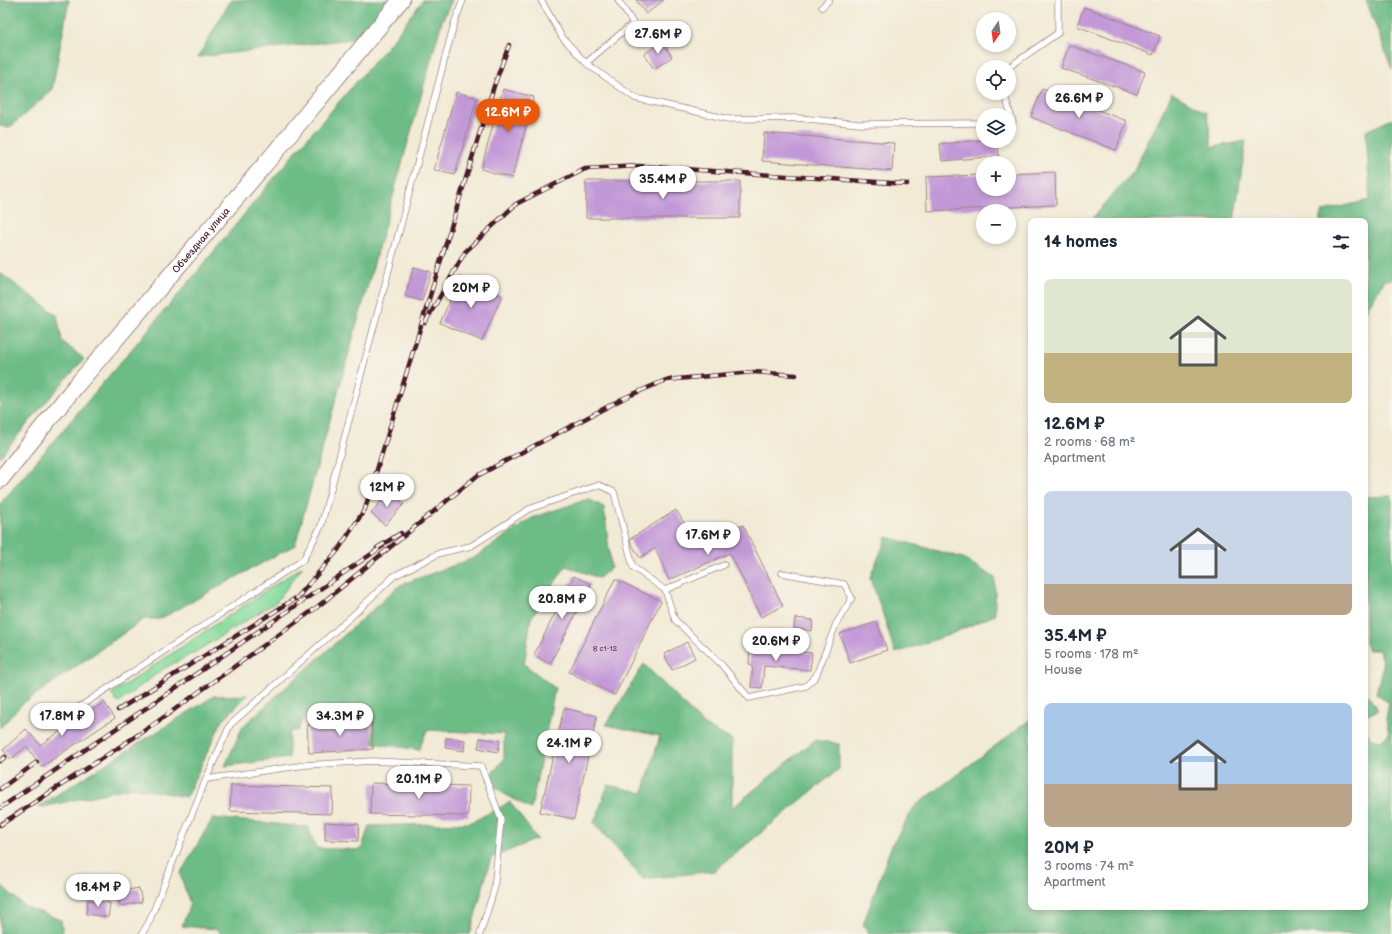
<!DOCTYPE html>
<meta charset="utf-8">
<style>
body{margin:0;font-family:"Balsamiq Sans",sans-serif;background:#f6f6f7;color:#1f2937;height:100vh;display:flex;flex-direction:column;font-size:15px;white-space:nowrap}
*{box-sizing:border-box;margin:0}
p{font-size:13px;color:#747a83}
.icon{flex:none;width:22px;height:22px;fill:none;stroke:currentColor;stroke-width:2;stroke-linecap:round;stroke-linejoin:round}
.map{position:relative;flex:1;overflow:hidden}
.panel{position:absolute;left:1028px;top:218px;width:340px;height:692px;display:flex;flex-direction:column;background:#fff;border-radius:8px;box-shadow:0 2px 6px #0003}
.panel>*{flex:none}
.needle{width:26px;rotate:193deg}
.controls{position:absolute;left:976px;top:12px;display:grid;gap:8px}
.controls a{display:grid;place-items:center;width:40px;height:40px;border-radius:50%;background:#fff;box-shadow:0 2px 6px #0003;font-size:20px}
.price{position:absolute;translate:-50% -34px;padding:0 9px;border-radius:14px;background:#fff;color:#222;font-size:13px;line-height:26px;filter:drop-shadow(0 1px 2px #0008)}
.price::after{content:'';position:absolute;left:50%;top:24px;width:12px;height:9px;margin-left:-6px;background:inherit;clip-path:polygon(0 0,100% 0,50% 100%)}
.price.active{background:#ea580c;color:#fff}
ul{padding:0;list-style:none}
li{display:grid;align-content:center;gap:8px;height:212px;padding:0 16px}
li span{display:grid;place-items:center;height:124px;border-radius:8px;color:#555}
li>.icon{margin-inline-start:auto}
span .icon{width:72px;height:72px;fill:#fffc;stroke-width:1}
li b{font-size:17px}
h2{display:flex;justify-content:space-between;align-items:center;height:48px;padding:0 16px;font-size:17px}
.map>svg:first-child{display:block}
</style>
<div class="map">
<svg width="1392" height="934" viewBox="0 0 1392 934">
<rect width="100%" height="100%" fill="#f7f3e8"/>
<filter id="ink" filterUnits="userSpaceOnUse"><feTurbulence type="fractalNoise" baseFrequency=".025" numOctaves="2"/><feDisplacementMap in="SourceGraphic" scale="8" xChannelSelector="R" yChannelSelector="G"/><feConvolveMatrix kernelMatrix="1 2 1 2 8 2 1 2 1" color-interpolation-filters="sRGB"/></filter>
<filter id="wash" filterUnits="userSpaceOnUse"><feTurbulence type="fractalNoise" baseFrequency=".012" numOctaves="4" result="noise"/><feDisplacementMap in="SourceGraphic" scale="16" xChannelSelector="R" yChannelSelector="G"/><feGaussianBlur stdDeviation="0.9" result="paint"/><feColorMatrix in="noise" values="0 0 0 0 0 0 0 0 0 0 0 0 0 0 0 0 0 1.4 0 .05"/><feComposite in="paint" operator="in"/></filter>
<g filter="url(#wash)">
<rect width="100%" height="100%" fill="#f1ead5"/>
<path fill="#87dc9f" stroke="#687e65" d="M303 566 276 602 197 651 163 669 118 703 111 694Z"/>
<path fill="#6dbc86" stroke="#5c6e58" d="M0 0H69L52 90 9 128 0 126Z
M231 0H390L361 38 198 57Z
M423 0H452L442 21 295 545 160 619H144L22 704 0 728V504L193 277 292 156 391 42Z
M1366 0H1392V69Z
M1172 93 1207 113 1212 147 1246 141 1234 221H1090L1134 170Z
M1392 119V279L1385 280 1365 312V221H1320L1323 211 1370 200 1366 131Z
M0 273 57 315 62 341 84 359 38 411 0 457Z
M1392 496V934H870L863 925 891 847 914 807 1031 719V907H1365V728L1371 739 1381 741 1389 734 1386 719 1389 703 1376 693 1383 665 1379 650H1368L1365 643V497Z
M588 499 604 507 611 568 599 578 566 566 531 618 524 664 555 688 531 809 503 793 487 780 504 759V734L427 730 419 750 373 743 374 712 303 718 298 730 289 732V758L225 766 243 726 400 585 474 558 532 518Z
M887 537 963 558 995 578V615L946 636 895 653 882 611 870 577Z
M644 664 704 725 732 740V808L815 740 839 744V769L714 871 643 879 594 823 608 785 643 793 660 736 606 725Z
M1365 691 1378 710 1365 716Z
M248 695 222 721 186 797 132 787 43 807 39 806 214 696Z
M510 802 537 839 491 858 470 934H221L217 929 182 926 190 904 180 874 213 818 308 827 316 848 361 850 369 826 470 823Z
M0 884 24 906 61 920 63 934H0Z"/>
<g id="blocks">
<path fill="#c299d7" d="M636 0H664L646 14Z
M1084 7 1160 36 1153 55 1077 26Z
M663 42 672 57 654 69 644 54Z
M1069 45 1145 72 1137 94 1061 68Z
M503 89 534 97 512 178 481 169Z
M1042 89 1127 121 1116 150 1031 117Z
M456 92 477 98 455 175 434 170Z
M764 133 894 143 892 171 762 161Z
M983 140V141H998L999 156 942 161 940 144Z
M1055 172 1056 205 927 211 926 177 983 175V189H1009V174Z
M586 181H740V218H586Z
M414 267 431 272 422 301 405 296Z
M460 277 502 296 482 341 440 323Z
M389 491 404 504 385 525 371 513Z
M676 510 695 540 705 536 708 542 743 525 783 606 761 617 730 553 669 580 655 548 640 558 631 543 630 539Z
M574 576 591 584 550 664 534 655Z
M615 579 661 601 615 695 569 672Z
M795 618 813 620 812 631 794 628Z
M877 622 887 650 850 663 840 634Z
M687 642 695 658 672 670 664 654Z
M750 647 812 653 810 670 764 666 762 688 751 687 753 665 749 664Z
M104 702 115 718 41 767 27 746 11 759 3 750 26 729 40 745Z
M564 708 597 716 574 819 540 812Z
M371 720 373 749 309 753 307 725Z
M446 738 465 740 464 751 445 748Z
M480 738 500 741 498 752 478 748Z
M371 783 469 786 468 816 370 814Z
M231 785 333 788 332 814 230 811Z
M325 822 359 824 358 841 325 840Z
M139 888 142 902 120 906 117 892Z
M88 900 110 903 108 917 86 914Z"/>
</g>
</g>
<g filter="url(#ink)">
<use href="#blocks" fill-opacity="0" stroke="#9e8480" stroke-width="1"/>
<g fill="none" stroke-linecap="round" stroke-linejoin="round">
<g stroke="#9e8480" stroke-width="7">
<path id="service" d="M541 0 562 37 586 63
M618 0 633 23 586 63 635 98 729 119 798 118 860 124 983 123
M822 7 829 0
M1009 67 1058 33V0
M1004 93 1013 122H1009
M665 590 724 565
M67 715 303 560 321 526 454 24 463 0
M206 779 306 765 372 761 481 766 501 819 494 890 480 934
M142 934 149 922 206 779 230 725 353 615 394 576 440 553 471 546 529 509 599 485 614 492 633 567 665 590 675 620 721 664 749 698 806 686 816 676 836 624 852 598 844 584 782 573"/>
</g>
<g stroke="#9e8480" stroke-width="18">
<g id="secondary">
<path id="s1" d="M0 480 75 387 272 156 401 0"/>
</g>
</g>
<use href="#service" stroke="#fff" stroke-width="5.5"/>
<use href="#secondary" stroke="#fff" stroke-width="16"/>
<g stroke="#4a1f2b" stroke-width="4.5">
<path id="rail" d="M425 323 465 252 516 204 585 169 639 166 907 184
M377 548 401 533
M296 599 338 550 365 509 494 86 509 45
M118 710 301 595
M0 761 5 757
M0 789 37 762
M0 808 383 546
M0 825 150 727 316 608 477 476 624 398 666 380 753 372 796 375"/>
</g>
<use href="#rail" stroke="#f7f3e8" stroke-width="3" stroke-dasharray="9" stroke-linecap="butt"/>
</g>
</g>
<g text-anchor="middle" stroke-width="3" stroke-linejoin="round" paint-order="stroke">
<g font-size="8" fill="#683e56">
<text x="605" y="651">8 с1-12</text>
</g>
<g font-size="10" fill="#4a1f2b" stroke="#f7f3e8">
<text dy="4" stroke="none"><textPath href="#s1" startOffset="313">Объездная улица</textPath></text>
</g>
</g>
</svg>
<div class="controls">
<a><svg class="needle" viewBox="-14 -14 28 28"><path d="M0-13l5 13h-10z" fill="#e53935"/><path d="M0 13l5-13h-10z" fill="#747a83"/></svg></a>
<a><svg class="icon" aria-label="locate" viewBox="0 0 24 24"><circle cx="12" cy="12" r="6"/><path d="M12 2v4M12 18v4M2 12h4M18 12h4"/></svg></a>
<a><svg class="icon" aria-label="layers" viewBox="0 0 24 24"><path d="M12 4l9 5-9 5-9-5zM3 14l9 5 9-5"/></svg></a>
<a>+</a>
<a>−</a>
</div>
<b class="price" style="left:658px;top:55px">27.6M ₽</b>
<b class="price" style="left:1079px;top:119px">26.6M ₽</b>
<b class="price active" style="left:508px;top:133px">12.6M ₽</b>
<b class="price" style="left:663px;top:200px">35.4M ₽</b>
<b class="price" style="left:471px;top:309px">20M ₽</b>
<b class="price" style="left:387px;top:508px">12M ₽</b>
<b class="price" style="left:708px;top:556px">17.6M ₽</b>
<b class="price" style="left:562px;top:620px">20.8M ₽</b>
<b class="price" style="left:776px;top:662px">20.6M ₽</b>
<b class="price" style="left:62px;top:737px">17.8M ₽</b>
<b class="price" style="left:340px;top:737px">34.3M ₽</b>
<b class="price" style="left:569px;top:764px">24.1M ₽</b>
<b class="price" style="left:419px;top:800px">20.1M ₽</b>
<b class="price" style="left:98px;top:908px">18.4M ₽</b>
<section class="panel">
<h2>14 homes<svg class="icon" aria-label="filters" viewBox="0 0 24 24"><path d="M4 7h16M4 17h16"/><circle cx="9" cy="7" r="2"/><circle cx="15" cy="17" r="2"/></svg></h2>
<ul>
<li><span style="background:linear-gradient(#dfe7d0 60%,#c2b280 0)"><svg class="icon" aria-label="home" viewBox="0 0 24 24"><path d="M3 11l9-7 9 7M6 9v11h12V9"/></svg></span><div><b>12.6M ₽</b><p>2 rooms · 68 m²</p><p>Apartment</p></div></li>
<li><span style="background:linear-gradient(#c9d6e8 75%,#b9a48a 0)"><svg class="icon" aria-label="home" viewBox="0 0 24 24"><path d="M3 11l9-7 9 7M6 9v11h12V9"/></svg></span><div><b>35.4M ₽</b><p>5 rooms · 178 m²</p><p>House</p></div></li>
<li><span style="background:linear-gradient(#a9c7e8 65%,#b9a48a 0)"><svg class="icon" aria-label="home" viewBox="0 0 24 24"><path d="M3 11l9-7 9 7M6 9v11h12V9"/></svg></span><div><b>20M ₽</b><p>3 rooms · 74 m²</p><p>Apartment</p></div></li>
</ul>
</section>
</div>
